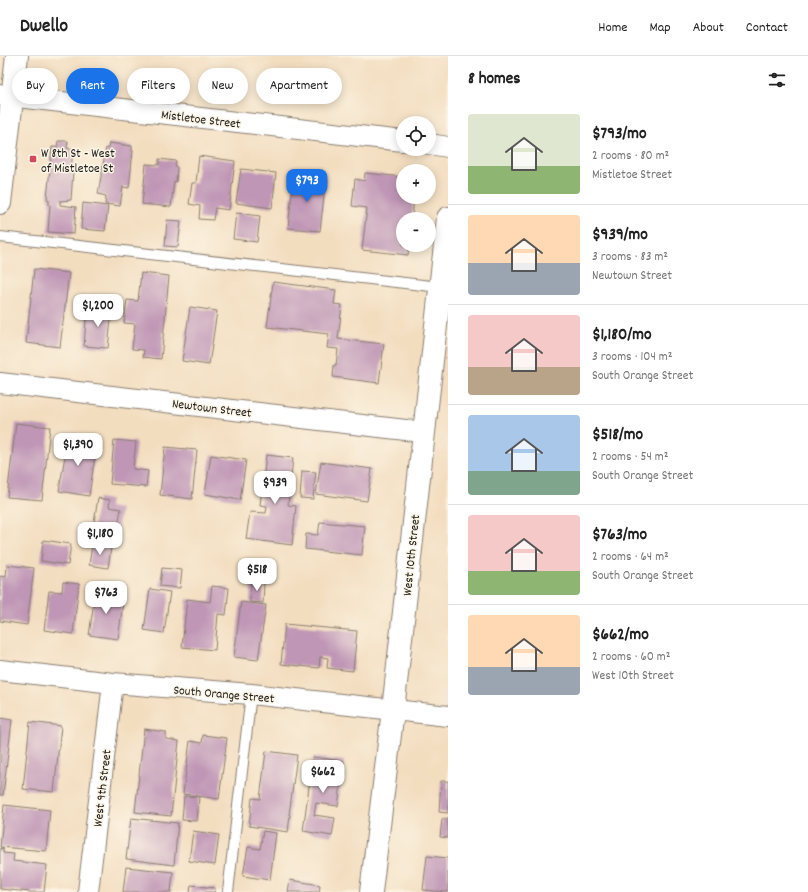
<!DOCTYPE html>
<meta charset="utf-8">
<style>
body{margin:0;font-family:Dekko,sans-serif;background:#f2f2f2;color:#222;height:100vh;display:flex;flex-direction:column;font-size:15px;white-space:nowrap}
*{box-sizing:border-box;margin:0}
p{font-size:13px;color:#767676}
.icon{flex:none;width:22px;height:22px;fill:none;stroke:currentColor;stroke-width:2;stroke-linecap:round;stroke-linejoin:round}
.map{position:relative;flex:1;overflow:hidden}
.drawer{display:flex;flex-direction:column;background:#fff;width:360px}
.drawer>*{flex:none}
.guide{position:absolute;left:12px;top:12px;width:376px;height:36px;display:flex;gap:8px}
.controls{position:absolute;left:396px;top:60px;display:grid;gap:8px}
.controls a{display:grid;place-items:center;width:40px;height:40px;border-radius:50%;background:#fff;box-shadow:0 2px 10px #0003;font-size:20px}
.price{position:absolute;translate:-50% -34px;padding:0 9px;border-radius:8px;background:#fff;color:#222;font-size:13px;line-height:26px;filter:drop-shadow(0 1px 2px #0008)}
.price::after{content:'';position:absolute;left:50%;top:24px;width:12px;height:9px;margin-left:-6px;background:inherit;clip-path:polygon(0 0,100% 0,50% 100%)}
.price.active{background:#1a73e8;color:#fff}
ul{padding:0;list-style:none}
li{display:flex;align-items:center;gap:12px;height:100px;padding:0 20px}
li+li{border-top:1px solid #e0e0e0}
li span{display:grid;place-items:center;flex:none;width:112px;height:80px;border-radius:4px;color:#555}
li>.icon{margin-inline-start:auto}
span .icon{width:48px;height:48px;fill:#fffc;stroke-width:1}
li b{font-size:17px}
h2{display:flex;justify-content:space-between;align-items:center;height:48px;padding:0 20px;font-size:17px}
.chip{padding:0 14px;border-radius:18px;background:#fff;box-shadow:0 2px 10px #0003;font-size:14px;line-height:36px}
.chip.active{background:#1a73e8;color:#fff}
header{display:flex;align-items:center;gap:24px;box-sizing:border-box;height:56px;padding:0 20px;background:#fff;border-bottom:1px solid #e0e0e0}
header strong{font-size:19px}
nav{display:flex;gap:22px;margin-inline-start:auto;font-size:14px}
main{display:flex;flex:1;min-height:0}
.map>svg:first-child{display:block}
</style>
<header>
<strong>Dwello</strong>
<nav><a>Home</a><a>Map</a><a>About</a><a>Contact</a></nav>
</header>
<main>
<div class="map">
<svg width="448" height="836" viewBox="0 0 448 836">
<rect width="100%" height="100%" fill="#fcf5e5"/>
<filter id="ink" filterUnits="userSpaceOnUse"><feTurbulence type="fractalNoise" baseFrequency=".025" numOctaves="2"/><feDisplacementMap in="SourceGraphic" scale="8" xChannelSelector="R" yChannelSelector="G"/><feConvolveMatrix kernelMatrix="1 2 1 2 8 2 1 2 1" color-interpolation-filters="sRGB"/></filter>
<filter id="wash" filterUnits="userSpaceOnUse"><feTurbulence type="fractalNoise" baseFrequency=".012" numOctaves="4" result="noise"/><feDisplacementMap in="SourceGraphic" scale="16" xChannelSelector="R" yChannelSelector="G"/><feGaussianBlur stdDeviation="0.9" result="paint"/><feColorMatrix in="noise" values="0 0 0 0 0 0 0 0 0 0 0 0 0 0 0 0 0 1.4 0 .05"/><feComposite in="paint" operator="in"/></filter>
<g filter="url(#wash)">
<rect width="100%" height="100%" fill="#f3ddbf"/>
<g id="blocks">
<path fill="#bf96b6" d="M58 85H68L67 92 73 93 71 115H73L71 144 60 145V149L76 151 74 178 48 176 50 149H49V144L47 143 52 91H57Z
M109 87 132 90V95H133L129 132 123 131 120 150 105 148 106 140 98 138 106 92 108 93Z
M199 100 235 105 229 154 215 152 213 164 199 163 200 150 189 148 192 127H196Z
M159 103 176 105 175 110 177 111 176 126 174 125 171 151 142 148 146 108 159 109Z
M241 113 276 117 272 152 236 147Z
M365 117 403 121V141H414L412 163H403V189H409L408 199 362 194 367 152 352 150 355 123 364 125Z
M294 119 326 122 320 175 288 172Z
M83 147 108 150 105 175 81 173Z
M236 157 260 160 257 186 233 183Z
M167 164 181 165 178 191 165 190Z
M34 213 69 217 60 291 26 287Z
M141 217 169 220 161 303 143 301 144 294 132 293 135 268 124 267 127 244 138 245Z
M273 226 336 234 334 248 342 249 338 283 384 288 379 327 333 321 334 309H336L338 293 327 292 329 278 267 271Z
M87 251 112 254 108 292 84 290Z
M190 251 217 255 209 309 182 305Z
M16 367 50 371 42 444 7 441Z
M68 382 97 387 89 440 59 435Z
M114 384 136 386 133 413 148 415 146 431 110 428Z
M165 391 197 394 192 443 160 439Z
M211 399 246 404 240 444 205 438Z
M266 399 293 402 288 449 296 450 292 489 246 483 250 456 266 457 267 450 260 449Z
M321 406 372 413 367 445 316 438Z
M302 415 316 416 313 443 300 442Z
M98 442 110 444 109 451 121 453 117 475 93 472Z
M320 466 365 470 362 499 305 493 306 478 318 479Z
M43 484 71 488 68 509 41 505Z
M92 489 111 492 108 512 89 509Z
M7 509 34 512 27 569 0 565V520L6 521Z
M162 512 182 514 180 532 160 530Z
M63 526 79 528 73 578 44 574 49 535 62 536Z
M251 526H264L263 547 250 546Z
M212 530 229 532 226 559 218 558 215 594 182 591 187 543 210 546Z
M96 532 110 534 109 538 124 540 118 583 89 579Z
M150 533 170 536 164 577 144 574Z
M241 546 266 549 258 604 234 601Z
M285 568 357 575 353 615 327 612 328 602 320 601 319 612 281 608Z
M0 662 12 664 3 739H0Z
M30 666 61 670 54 736 23 733Z
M144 673 166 676V683L179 685 171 760 135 756Z
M203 679 227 682 219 743 183 738 190 685 202 687Z
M266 695 297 699 289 759H290L288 776 249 770 252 742 260 743Z
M313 701 344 705 338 750 316 747 314 759 335 762 332 780 303 775Z
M441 725H448V757L439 756Z
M184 740 199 741 197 765 182 764Z
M4 749 50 754 46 795 0 791Z
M131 762 178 767 174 809 126 803Z
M442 763H448V782L440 781Z
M193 775 219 779 215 809 189 805Z
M263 775 276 777 270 824 243 820 248 791 260 793Z
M0 792 3 793V797L14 798 13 805 47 809 44 836H30L0 833Z
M427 800 448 802V836L423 834Z
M126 811 173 816 171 836H123Z
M290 824 320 829 319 836H288Z
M191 829 215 832V836H190Z"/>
</g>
</g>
<g filter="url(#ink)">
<use href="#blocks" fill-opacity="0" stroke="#887c6e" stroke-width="1"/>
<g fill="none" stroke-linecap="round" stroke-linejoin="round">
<g stroke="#887c6e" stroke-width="12">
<path id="service" d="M0 181 440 231
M228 836 251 638"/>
</g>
<g stroke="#887c6e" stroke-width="22">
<path id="minor" d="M0 39 403 85
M429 88 448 91
M0 327 423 376
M0 614 113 627 251 638 448 660
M88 836 113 627"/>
</g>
<g stroke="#887c6e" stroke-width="24">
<path id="tertiary" d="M371 836 393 654 448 162"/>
</g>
<g stroke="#887c6e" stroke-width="24">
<path id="secondary" d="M0 147 17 0"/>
</g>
<use href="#service" stroke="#fff" stroke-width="10"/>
<use href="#minor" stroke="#fff" stroke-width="20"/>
<use href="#tertiary" stroke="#fff" stroke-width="22"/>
<use href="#secondary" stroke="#fff" stroke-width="22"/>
</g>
</g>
<rect fill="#d1495b" stroke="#fcf5e5" stroke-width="1.5" x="29" y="99" width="8" height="8" rx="2"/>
<g text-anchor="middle" stroke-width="3" stroke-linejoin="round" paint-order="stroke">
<g font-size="13" fill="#1c1c1c" stroke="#fcf5e5">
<text transform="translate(201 62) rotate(7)" y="5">Mistletoe Street</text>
<text transform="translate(212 351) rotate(7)" y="5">Newtown Street</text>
<text transform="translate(410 499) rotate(-84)" y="5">West 10th Street</text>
<text transform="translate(224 637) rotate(5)" y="5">South Orange Street</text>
<text transform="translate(101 732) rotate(-83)" y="5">West 9th Street</text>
</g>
<g font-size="13" fill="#1c1c1c" stroke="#fcf5e5" text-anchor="start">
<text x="41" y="101">W 8th St - West<tspan x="41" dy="15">of Mistletoe St</tspan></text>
</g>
</g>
</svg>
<div class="controls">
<a><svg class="icon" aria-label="locate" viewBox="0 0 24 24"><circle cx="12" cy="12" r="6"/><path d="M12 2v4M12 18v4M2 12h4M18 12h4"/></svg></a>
<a>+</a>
<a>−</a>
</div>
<b class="price active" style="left:307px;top:147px">$793</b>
<b class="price" style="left:98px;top:272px">$1,200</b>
<b class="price" style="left:78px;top:411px">$1,390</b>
<b class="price" style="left:275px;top:449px">$939</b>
<b class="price" style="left:100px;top:500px">$1,180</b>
<b class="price" style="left:257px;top:536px">$518</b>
<b class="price" style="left:106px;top:559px">$763</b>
<b class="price" style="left:323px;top:738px">$662</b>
<div class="guide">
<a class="chip">Buy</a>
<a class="chip active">Rent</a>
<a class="chip">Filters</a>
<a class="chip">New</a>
<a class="chip">Apartment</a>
</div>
</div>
<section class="drawer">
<h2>8 homes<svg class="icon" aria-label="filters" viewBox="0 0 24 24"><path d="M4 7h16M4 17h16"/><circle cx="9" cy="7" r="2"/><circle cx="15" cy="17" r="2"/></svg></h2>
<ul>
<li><span style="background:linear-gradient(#dfe7d0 65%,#8fb573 0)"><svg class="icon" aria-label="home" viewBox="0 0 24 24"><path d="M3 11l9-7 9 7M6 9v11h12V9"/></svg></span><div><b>$793/mo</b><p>2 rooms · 80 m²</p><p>Mistletoe Street</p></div></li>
<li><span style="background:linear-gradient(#ffd9b3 60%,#9aa5b1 0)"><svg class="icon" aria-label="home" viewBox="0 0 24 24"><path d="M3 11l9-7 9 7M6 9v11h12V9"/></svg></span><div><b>$939/mo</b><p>3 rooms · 83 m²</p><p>Newtown Street</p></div></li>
<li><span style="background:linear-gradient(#f6c9c9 65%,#b9a48a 0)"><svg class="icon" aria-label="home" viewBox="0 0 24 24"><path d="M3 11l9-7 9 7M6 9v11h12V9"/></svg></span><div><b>$1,180/mo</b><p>3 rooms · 104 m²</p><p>South Orange Street</p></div></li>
<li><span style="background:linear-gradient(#a9c7e8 70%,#7fa58c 0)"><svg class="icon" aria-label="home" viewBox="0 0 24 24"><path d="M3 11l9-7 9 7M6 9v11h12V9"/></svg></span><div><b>$518/mo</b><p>2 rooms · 54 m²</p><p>South Orange Street</p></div></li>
<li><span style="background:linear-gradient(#f6c9c9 70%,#8fb573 0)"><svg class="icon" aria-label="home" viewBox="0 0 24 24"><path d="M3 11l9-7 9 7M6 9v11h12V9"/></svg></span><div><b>$763/mo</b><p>2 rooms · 64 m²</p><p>South Orange Street</p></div></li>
<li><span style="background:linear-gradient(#ffd9b3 65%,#9aa5b1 0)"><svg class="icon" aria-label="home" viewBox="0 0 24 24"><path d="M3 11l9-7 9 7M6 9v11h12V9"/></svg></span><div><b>$662/mo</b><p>2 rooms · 60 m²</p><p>West 10th Street</p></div></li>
</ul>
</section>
</main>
